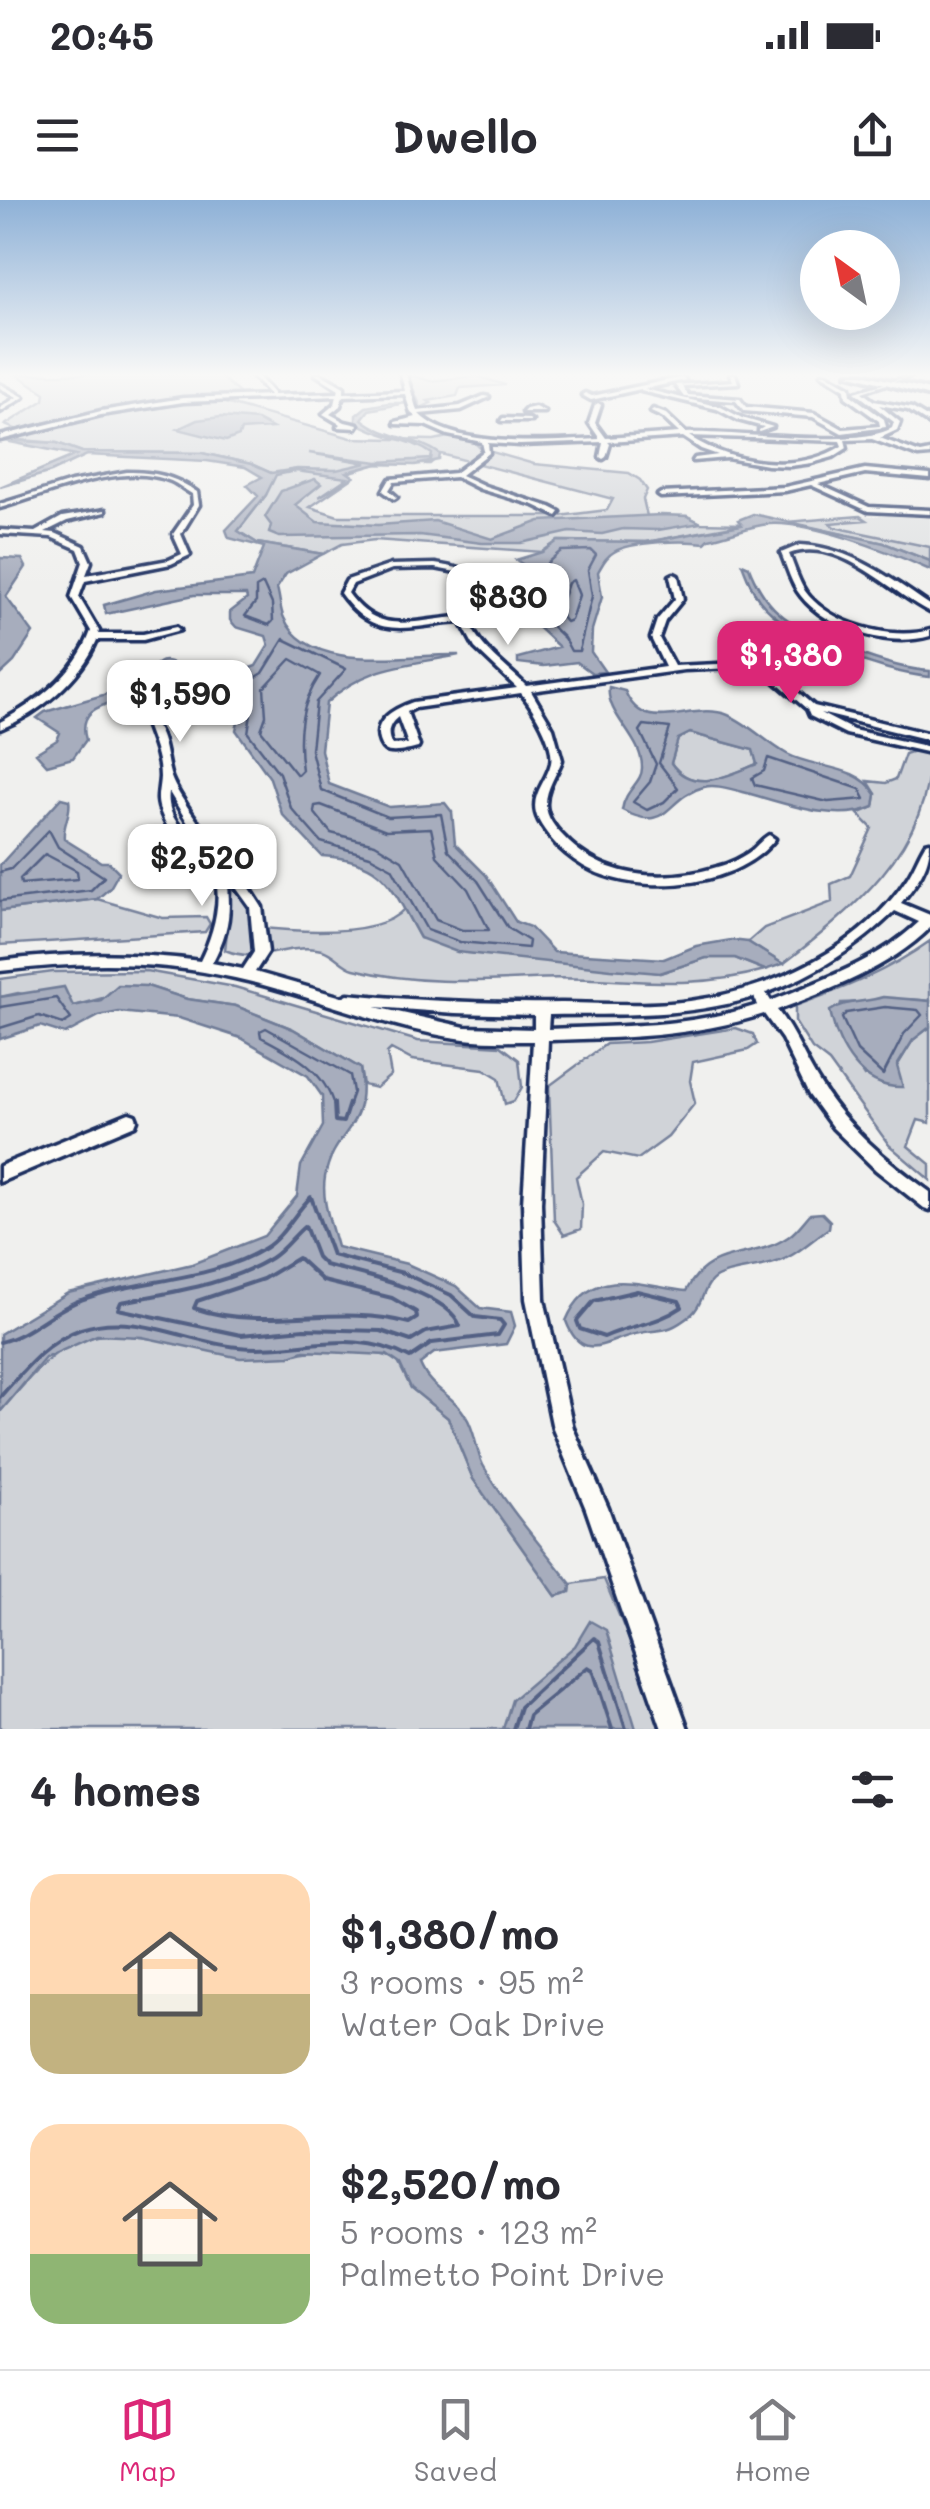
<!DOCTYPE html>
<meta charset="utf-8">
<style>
body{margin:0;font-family:Mali,sans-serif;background:#f2f2f3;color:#2b2b33;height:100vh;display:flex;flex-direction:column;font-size:38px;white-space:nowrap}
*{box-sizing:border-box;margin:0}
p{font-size:32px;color:#7c7c81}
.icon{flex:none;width:55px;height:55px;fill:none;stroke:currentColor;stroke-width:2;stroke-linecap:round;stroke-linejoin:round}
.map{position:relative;height:1529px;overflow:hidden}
.drawer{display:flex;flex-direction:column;background:#fff;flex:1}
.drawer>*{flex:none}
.needle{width:65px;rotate:327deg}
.controls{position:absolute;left:800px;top:30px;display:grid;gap:20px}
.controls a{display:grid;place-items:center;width:100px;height:100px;border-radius:50%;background:#fff;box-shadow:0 10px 40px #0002;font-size:50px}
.price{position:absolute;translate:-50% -85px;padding:0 22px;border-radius:20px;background:#fff;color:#222;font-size:32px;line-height:65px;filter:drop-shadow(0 2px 5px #0008)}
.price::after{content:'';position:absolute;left:50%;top:60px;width:30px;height:22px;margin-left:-15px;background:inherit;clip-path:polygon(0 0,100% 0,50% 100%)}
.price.current{background:#db2777;color:#fff}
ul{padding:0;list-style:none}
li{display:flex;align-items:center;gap:30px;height:250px;padding:0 30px}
li span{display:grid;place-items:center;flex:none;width:280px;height:200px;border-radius:30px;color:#555}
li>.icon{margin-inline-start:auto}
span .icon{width:120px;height:120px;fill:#fffc;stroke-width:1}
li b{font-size:42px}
h2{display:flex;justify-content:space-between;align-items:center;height:120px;padding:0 30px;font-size:42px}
.status{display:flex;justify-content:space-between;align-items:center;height:70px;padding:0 50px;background:#fff;direction:ltr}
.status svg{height:28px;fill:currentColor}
header{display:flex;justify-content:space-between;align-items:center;height:130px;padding:0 30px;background:#fff;font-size:45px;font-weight:700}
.tab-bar{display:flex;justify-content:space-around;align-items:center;height:140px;border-top:2px solid #e1e1e2;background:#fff;font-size:28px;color:#7c7c81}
.tab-bar a{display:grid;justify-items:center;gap:5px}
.tab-bar .current{color:#db2777}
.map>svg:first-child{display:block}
</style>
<div class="status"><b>20:45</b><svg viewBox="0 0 49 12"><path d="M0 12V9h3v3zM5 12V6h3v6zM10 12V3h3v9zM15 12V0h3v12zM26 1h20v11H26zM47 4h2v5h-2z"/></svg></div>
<header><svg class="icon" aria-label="menu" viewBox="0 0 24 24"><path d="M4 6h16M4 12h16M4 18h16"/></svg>Dwello<svg class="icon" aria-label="share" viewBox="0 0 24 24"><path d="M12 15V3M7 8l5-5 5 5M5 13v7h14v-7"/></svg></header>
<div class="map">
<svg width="930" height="1529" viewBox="0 0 930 1529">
<rect width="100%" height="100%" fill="#f0f0ee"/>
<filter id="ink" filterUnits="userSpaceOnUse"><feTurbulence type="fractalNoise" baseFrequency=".01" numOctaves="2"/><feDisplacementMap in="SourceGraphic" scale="20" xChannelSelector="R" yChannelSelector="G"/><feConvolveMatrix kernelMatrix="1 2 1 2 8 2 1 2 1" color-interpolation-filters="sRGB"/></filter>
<g filter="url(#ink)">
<path fill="#e0e2e3" d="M860 316H930V347L833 327 830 322 865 320Z"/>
<path fill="#d0d3d8" stroke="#76819b" stroke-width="2.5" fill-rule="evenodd" d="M16 174H218L240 194 212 196 218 201 351 238 434 240 453 236 472 240 481 249 534 264 629 273 640 280 647 290 643 299 647 316H687L701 323 743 324 646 342 558 341 542 352 375 340 342 344 323 354 257 343 238 331 266 295 271 273 251 264 202 253 82 252 57 243 8 239 25 233 5 225 44 200 45 193ZM441 254 613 299 607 310 559 316H338L310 307 354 277 347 273 377 264H430Z
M407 174 430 181 477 176 505 185 460 188 457 196 428 201 431 203 423 207 432 209 422 210Z
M860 316 866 320 830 323 834 327 930 347V361L884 343 786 322Z
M690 533 753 550 757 564C729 575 694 595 671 563L678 539Z
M914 551 930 554C930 649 851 711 783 764L748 742 764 728 832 702 831 684 850 676 872 628 858 614 874 607 876 594 868 581 886 583 896 579 905 554Z
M232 687 242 689 254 727C291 731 378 739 404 709L420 738 660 773 706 758H735L765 770C679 794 615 774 530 779 471 782 412 784 354 769 342 766 334 753 322 750 289 742 260 765 225 750Z
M97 699 163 718 206 717 210 724 205 732 0 745V711Z
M930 741V801C898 796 872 803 841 803L834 829 864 876 897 866 913 840 930 827V923L918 920 908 946 930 964V980L889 945 829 862 812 849 795 822V806C843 789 888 771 930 741Z
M146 771 235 787 418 841 501 846 519 860 522 887 514 901 505 904 499 878 484 869 412 860 391 849 387 853 391 875 376 888 363 885 360 868 293 829 236 806 187 799 147 786 73 806 18 793 0 797V779L53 772Z
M736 828 753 834 757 844 748 850 693 862 690 881 695 903 668 937 638 959 604 952 576 977 582 1004 581 1029 564 1035 554 1020 549 886 606 844 647 842Z
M115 1134 290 1156C312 1147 376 1149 397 1160L411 1188 448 1218 473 1279 556 1396 570 1392 571 1384 604 1379 666 1529H0V1212C35 1173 56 1137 115 1134Z"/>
<path fill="#a7adbd" stroke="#6f7b97" stroke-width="2.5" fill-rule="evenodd" d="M388 203H406L369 210 362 219C385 238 416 237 440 254L439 260 415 265 377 264 347 272 354 277 319 297 347 278 296 271 276 275 266 295 238 331 257 343 323 354 286 374 277 388C280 398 280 410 284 418 310 476 411 453 459 455 406 466 368 464 326 503L321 550 329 584 389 607 445 603 452 612 455 644 486 675 516 722 530 727 554 752 664 759 696 746 731 740 748 742 783 764 765 770 735 758H706L660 773 611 769 457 752 420 738C391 688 388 660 322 656L282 614 270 578 236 530 243 500C217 492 187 483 158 485 150 485 144 490 136 494 115 504 75 503 86 540L73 558 47 565 36 553 57 540 60 533 37 518 45 512 141 484C168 442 168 469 200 475 219 479 239 472 256 466L269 445 266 436 236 427 230 420V412L247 399 246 395H194L106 414 104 405 156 390 252 378 264 347 229 338 226 330 258 296 247 285 262 277 245 267 207 261 87 255 51 272 0 287 76 255 0 240 57 243 82 252 202 253 251 264 271 273 297 269 336 270 367 263 309 253 378 262 431 259 432 254C409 237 380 238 356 222V215L366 207Z
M221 217 257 220 272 228 241 230 239 236 226 241 178 229 197 220Z
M315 279 321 284 295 305 317 322 378 325 435 321 492 339 540 321 661 315 687 316 701 323 658 330 623 329 602 334 570 332 521 343H482L420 335 279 337 269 333 271 325 265 317 281 291Z
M753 314 884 343 930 361V370C893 353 802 317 762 325 746 328 727 335 709 339L705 343C685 340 631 341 614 352 606 356 602 365 598 372L602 397 592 430 591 452 605 472 592 473 577 462 544 466 518 463V458L559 447 531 421 546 379 516 360 542 352 558 341 647 342 742 325 738 320Z
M0 358 22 359 26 367 6 397 33 433 14 462 0 475Z
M742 364 749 367C754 381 766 402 778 412 807 438 892 469 930 471V477C882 473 789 439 759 400 751 389 747 376 742 364Z
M609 487 625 491C644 539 692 500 728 515 749 524 767 543 787 554 815 569 857 564 876 594L874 607C835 624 782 602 743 592 730 589 716 584 704 587 665 597 669 635 622 610 625 589 642 583 642 568 643 538 605 515 609 487ZM690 533 753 550 757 564C729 575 693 595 671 563L678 539Z
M61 598 69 600C72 613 62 625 64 639L101 662H109L119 672 110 688 97 699 0 711V665Z
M118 785 147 786 187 799 236 806 293 829 360 868C370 931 334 928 325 977 321 1000 331 1024 337 1047L407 1064 456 1086 480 1108 511 1112 515 1126 506 1144 434 1153 420 1164C431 1191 452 1193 465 1215 476 1231 475 1249 483 1265 507 1308 541 1345 571 1384L570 1392 556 1396 473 1279 448 1218 411 1188 400 1164 387 1155 304 1151 290 1156 240 1158 142 1137 97 1135 45 1158 0 1212V1134L68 1093 192 1064 264 1036 297 996 301 966 323 926 322 896 308 876 241 838 179 818 119 812 99 816 65 834 40 826 0 839V797L64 787 73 806 101 800Z
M883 797 930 801V827L913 840 897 866 903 887C861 889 838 848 830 811 846 800 864 803 883 797Z
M822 1013 830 1021 829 1028C813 1039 796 1056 777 1062 759 1069 734 1068 717 1077 703 1084 703 1105 692 1114 665 1136 662 1127 635 1134 605 1141 582 1164 566 1121 590 1063 640 1086 686 1091 710 1044 751 1062 788 1037 796 1032 803 1022 810 1014Z
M590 1421 606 1430 636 1529H503L512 1500 575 1446Z"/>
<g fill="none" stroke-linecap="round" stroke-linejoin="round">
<path stroke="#536184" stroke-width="2.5" d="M591 350 596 355 588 370 592 396 579 451H571L564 438 543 418 555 381 547 363 561 351Z
M573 380 579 395 571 420 566 422 558 412 568 383Z
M263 384 272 404 273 421 269 425 245 416 256 402V388Z
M284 439 346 469 316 502 311 550 321 590 388 617 441 614 448 650 478 681 508 728 529 741 528 748 460 742 427 730 392 668 370 656 321 642 291 608 279 573 248 533 253 500 242 486 263 473Z
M291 459 320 475C300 505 297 534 302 570L297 575 261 530 266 516 264 488Z
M644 525 670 528 659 563 678 588 664 602 647 610 633 602 650 582 656 564 640 531Z
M768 558 860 589 865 599 828 602 755 585 752 578 764 571Z
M321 605 386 630 431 628 437 656 468 689 489 730H462L436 720 402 660 375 644 331 633 314 612 315 606Z
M45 654 77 671 78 679 21 684 20 679Z
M0 672 11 669 49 630 58 647 104 677 91 690 0 701
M0 807 56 798 71 819 63 824 39 816 0 828
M885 807 918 810 922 815 904 834 883 875 857 851 842 818 846 813Z
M334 906C324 869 293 854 261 837L260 831 266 828 350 875 353 892 348 906"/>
<path stroke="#536184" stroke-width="4" d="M334 903 335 921 343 922 349 903
M305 1026 317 1057 325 1065C358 1074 448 1091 460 1126L426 1132 411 1141 381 1131 304 1129 241 1135 118 1109 121 1102C171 1092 227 1085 271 1058 284 1050 293 1036 305 1026Z
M298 1058 323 1081 392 1098 416 1112 417 1118 409 1123C337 1103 265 1132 194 1108L197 1101 263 1079Z
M637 1091 679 1101 682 1107C656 1125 633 1124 604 1137L580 1129 577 1121 594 1101Z
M0 1142C30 1135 52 1110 81 1100 140 1078 210 1082 265 1048 284 1036 295 1012 311 997L332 1055 403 1073 451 1095 475 1117 500 1120 504 1125 498 1135 432 1143 410 1158C354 1126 298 1153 238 1147 186 1142 134 1111 81 1129 47 1141 23 1171 0 1197
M513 1529 520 1507 594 1438 599 1442 626 1529
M525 1529 529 1515 588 1467 593 1470 612 1529"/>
<g stroke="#1b2f5e" stroke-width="7">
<path id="minor" d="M251 174H256L273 193V195L338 193 339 189 315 174H321L344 187V193L405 191 401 174H406L417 211 460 206 484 196 489 197 461 210 419 214C454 250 553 241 600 239L589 223 595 205 598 203 601 205 595 223 606 238 679 233 662 217 651 212 653 209 666 214 686 233C735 231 854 249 892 228L894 222 855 192 917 174 862 192 874 201 912 208 930 219V224L908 210 879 205 900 222 897 230 880 238 920 253 930 251V255L918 256 872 239 845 240 847 248 833 257 812 263 790 266 767 265 727 258 693 261 695 258 718 255 701 249 683 237 608 242 610 244 606 257 603 259 600 257 603 242 520 245 488 243 489 253 461 275 485 286 550 307 560 312 557 316 534 305 480 289 456 277 394 282 389 290 397 297 394 299 383 291 390 279 455 273 484 251 482 242 448 235 425 225 395 224V222L416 217 411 213 405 194 343 196 340 206 330 214 345 222 358 225 356 228 337 227 340 224 323 214 335 204 337 196 183 202 101 215 0 240V236L101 211 183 198 270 195ZM689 236 840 241 842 246C798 274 731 264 689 236Z
M730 174H735L738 183 682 186 688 195 740 199 746 207 814 213 843 229 880 226 879 221 846 197 845 189 821 174H827L850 187 851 195 884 219 886 227 842 233 813 217 744 211 736 201 684 197 675 185 733 181Z
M683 177 685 180 644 189 721 207 742 218 773 227 759 232V230L764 227 738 220 717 209 641 191V189L591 200 582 195 585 193 592 196Z
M0 184 24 197 0 212V208L17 197 0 188Z
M535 207 545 212H523L526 209Z
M503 218 529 219 532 221H501Z
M865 269 930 275V279L865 273 818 284 869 307 930 310V314L868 311 811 285 785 291 661 297 658 295 661 293 785 287Z
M127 272C155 272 174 276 197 292L199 305 181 334 190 355 171 364 85 381 79 397 99 431 98 434H143L176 427 180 430 143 440H97C81 479 39 514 0 529V522C38 502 76 473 91 431L71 397 83 362 78 349 51 337 0 334V330L35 332 62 317 105 310V312L67 321 45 332 55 333 84 346 91 362 86 375 169 360 182 354 173 334 193 305 192 294C185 290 178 284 171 281 121 261 49 294 0 308V304L71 282Z
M800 345C850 347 890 378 930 405V412C890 392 838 335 789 354 794 366 798 380 805 391 830 425 892 441 930 430V436C889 448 828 430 801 396 791 384 787 367 781 353Z
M435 364C452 367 476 369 483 387L468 419C479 449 505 464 526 486L665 467 651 438 657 420 675 399 670 376 674 374 678 376 683 399 665 421 659 438 674 466 740 463 779 476 814 506 930 534V540L820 513 853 530 930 547V553L846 534 810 516 807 509 773 480 736 468 684 470 531 491 553 528 562 560C557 574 546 588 546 604 546 617 555 628 564 637 603 679 664 683 717 667 729 664 742 658 752 650 758 645 762 639 769 635L775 639C739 685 656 694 603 675 577 666 552 645 539 621 527 597 546 584 551 563 555 543 533 508 521 493L415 508 407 512 419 546 418 548C410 550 391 555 385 550 382 548 381 545 380 543 371 520 396 508 413 502L517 488 475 448 461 422C408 425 376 444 340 393L347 380 391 365ZM435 368 456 372 473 382 475 387 461 417C414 419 380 438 348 393L353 384 392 369ZM398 517 408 544 392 545C386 534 388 525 398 517Z
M151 521C165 533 165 556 170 574 175 592 198 621 209 638L208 645 224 662 239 671 262 707 268 752 255 772 342 797 348 794C419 801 489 804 561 803 603 803 647 807 690 801 772 790 862 749 908 677 915 666 919 654 926 643L930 642C930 667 916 684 901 703L930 715V728C889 768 830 790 777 810 795 833 804 859 820 884 847 928 888 962 930 992V1010L924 1008 876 970 833 928 809 895 782 839 764 814C693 837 621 838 548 840L541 1003 544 1099 573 1228 608 1308 688 1529H662L586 1309 553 1229 526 1099 523 1003 533 841C510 841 487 842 464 839 386 829 312 795 235 778 157 760 79 761 0 771V761C67 752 133 752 200 761 216 730 230 678 200 652 194 646 187 645 180 640 173 635 165 624 162 615 155 599 159 593 160 577 160 559 152 541 146 524ZM169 592 197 638V639C179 631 166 612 169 592ZM227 675 250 707 254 752 243 769 212 763C230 729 231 712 227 675ZM895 711 919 722C878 761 822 780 771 801L766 793C816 774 857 748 895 711ZM754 797 758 805C690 827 619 826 548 829L549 815C621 814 684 818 754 797ZM375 807 455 813 534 815V829L465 827Z
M129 913 135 915 137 920 135 925 0 982V966Z"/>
</g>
<g stroke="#1b2f5e" stroke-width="8">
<path id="primary" d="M848 174H863L930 190V196Z"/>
</g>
<use href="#minor" fill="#fdfcf7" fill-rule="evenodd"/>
<use href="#primary" fill="#fdfcf7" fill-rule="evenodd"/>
</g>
</g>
<linearGradient id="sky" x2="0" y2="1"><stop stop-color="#8eb1d7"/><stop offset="0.45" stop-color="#f8f8f7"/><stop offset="1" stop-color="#f8f8f7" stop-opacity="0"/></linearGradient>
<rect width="930" height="388" fill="url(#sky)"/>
</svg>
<div class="controls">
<a><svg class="needle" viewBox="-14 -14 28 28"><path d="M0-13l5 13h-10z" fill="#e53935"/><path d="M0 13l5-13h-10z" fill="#7c7c81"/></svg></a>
</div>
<b class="price" style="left:508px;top:448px">$830</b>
<b class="price current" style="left:791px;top:506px">$1,380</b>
<b class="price" style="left:180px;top:545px">$1,590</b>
<b class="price" style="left:202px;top:709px">$2,520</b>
</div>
<section class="drawer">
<h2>4 homes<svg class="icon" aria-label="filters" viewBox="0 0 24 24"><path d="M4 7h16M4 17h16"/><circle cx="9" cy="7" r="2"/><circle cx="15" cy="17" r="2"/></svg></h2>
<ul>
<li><span style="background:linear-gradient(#ffd9b3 60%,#c2b280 0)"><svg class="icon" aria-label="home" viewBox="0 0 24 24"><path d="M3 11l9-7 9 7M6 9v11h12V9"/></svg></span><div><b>$1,380/mo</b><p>3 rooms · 95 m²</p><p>Water Oak Drive</p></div></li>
<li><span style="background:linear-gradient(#ffd9b3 65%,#8fb573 0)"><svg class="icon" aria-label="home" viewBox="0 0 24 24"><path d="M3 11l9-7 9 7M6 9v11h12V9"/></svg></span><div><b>$2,520/mo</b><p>5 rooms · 123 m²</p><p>Palmetto Point Drive</p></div></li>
</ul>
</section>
<nav class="tab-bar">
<a class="current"><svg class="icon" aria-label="map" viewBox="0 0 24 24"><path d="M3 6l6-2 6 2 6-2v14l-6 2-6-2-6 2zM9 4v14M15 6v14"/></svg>Map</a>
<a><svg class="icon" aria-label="saved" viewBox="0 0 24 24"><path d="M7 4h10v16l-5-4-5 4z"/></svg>Saved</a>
<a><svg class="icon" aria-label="home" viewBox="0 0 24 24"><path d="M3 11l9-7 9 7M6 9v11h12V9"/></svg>Home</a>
</nav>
